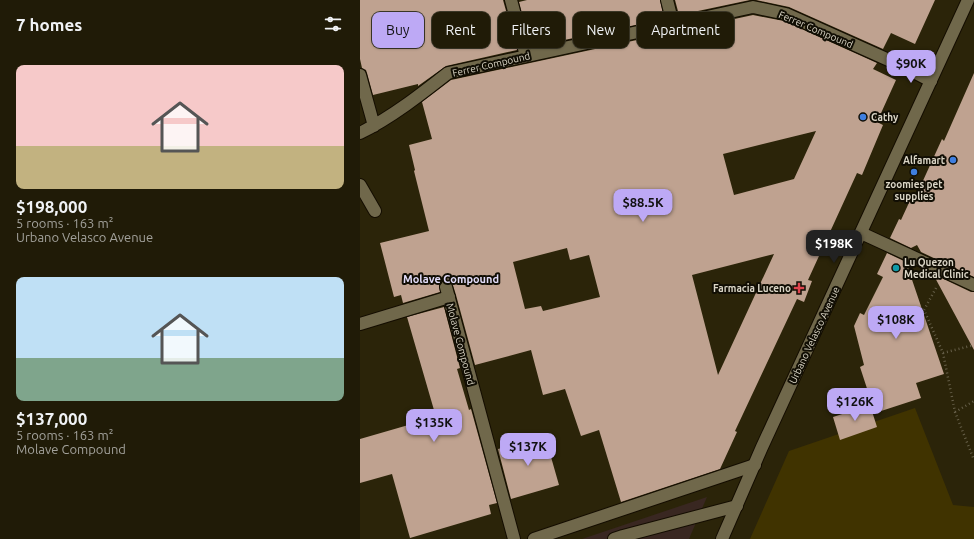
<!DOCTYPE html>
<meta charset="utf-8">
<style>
body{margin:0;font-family:Ubuntu,sans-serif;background:#282411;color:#f1f3f6;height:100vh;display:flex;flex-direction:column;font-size:15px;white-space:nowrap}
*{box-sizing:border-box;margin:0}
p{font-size:13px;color:#a2a19b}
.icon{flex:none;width:22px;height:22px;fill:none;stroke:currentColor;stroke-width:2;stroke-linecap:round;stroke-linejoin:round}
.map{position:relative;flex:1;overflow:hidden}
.drawer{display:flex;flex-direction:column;background:#201b07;width:360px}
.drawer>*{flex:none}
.top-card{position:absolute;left:12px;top:12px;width:380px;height:36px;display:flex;gap:8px}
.price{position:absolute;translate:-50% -34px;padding:0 9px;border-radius:8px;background:#bda9f5;color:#111;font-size:13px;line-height:26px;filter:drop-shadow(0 1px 2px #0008)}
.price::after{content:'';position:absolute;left:50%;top:24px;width:12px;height:9px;margin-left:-6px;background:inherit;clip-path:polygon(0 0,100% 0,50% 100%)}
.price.selected{background:#222;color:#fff}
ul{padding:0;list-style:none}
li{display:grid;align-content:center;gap:8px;height:212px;padding:0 16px}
li span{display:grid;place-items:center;height:124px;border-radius:8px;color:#555}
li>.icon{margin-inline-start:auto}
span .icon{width:72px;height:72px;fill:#fffc;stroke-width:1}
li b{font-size:17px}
h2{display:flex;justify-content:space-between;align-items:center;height:48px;padding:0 16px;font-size:17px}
.pill{padding:0 14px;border-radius:8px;background:#201b07;box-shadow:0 1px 3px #0004,0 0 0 1px #3d3928;font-size:14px;line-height:36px}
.pill.selected{background:#bda9f5;color:#111}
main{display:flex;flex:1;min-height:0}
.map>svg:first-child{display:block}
</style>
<main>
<section class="drawer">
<h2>7 homes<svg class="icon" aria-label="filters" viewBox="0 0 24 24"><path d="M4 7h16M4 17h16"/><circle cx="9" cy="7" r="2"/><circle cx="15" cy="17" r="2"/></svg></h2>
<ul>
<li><span style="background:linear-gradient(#f6c9c9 65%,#c2b280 0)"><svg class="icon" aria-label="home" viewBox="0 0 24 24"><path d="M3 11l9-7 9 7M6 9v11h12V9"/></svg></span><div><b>$198,000</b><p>5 rooms · 163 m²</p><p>Urbano Velasco Avenue</p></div></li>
<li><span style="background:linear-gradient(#bfe0f5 65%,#7fa58c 0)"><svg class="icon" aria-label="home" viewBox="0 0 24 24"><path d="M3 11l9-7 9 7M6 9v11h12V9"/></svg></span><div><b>$137,000</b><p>5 rooms · 163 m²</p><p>Molave Compound</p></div></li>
</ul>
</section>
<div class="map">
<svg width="614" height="539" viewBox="0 0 614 539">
<rect width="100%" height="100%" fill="#2b2409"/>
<path fill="#392721" d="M347 497 329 539H222Z"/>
<path fill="#403300" d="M555 408 593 505 614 507V539H390L429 451Z"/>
<path fill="#bfa290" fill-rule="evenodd" d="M0 0H143L157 50 86 66 58 86V84L13 95 7 73 6 70 2 68 0 59Z
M167 0H300L304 19 171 47 159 2Z
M315 0H390L319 15Z
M396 0H575L555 44 531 33 523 49 429 7Z
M393 15 424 21 517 63 513 69 536 80 517 122 523 125 502 175 497 173 448 280 452 281 444 302 437 299 375 431 377 432 360 469 261 502 239 430 221 436 205 389 183 395 171 350 115 365 96 295 92 282 88 280H84L80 282 79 285 80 292 43 303 41 295 34 297 20 243 69 231 54 171 55 170 49 145 72 139 62 102 91 80ZM456 131 434 179 374 195 363 154ZM207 248 210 260 229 255 240 297 183 311 181 306 165 309 153 262ZM414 254 358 375 332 275Z
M614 73V277L561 252 557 245 551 248 530 238 539 219 541 220 553 194 556 196 582 139 584 141Z
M527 253 546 262 584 374 556 383 561 398 515 413 500 367 504 365 494 326 500 313 504 315 523 277 517 274Z
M573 274 611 292H614V350Z
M84 307 100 368 97 369 109 410 111 409 137 503 129 505 131 514 50 538 32 474 0 483V439L76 417 47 317Z
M510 405 517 427 480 440 473 417Z
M185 436 199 485 151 499 138 449Z"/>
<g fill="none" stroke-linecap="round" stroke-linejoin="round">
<g stroke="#140d00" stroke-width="14">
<path id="lane" d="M0 185 15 211
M501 233 614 285
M0 324 89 297
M254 539 263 536 377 506"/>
</g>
<g stroke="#140d00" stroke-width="14">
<path id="street" d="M151 0 166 56
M307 0 313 24
M0 75 14 126
M0 133C32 117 60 95 88 73L393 7 426 14 542 66 571 81
M86 287 154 539
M174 539 395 465"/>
</g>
<g stroke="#140d00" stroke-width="14">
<path id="secondary" d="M362 539 402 447 608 0"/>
</g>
<path stroke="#67604a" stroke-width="2.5" stroke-dasharray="1 3" stroke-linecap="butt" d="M576 288 564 310 583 353 595 412 614 460
M583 353 614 345
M595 412 614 401"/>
<use href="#lane" stroke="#70684b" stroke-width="12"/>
<use href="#street" stroke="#70684b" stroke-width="12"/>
<use href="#secondary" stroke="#70684b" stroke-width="12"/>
</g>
<g fill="#3f7fe0" stroke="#110e04" stroke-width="1.5">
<circle cx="503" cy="117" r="4"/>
<circle cx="593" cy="160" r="4"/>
<circle cx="554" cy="172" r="4"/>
</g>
<circle fill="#0f9aa8" stroke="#110e04" stroke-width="1.5" cx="536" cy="268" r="4"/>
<path fill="#e0444e" stroke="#110e04" stroke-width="1.5" d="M437 282h4v4h4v4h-4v4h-4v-4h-4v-4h4z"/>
<g text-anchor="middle" stroke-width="4" stroke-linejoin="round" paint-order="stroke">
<g font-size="10" fill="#d9d4c5" stroke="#110e04">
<text transform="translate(456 29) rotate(23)" y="4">Ferrer Compound</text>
<text transform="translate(131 64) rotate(-13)" y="4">Ferrer Compound</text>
<text transform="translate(454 335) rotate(-65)" y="4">Urbano Velasco Avenue</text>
<text transform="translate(101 344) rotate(75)" y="4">Molave Compound</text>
</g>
<g font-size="10" font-weight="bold" fill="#d9d4c5" stroke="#110e04" text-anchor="start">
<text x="511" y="121">Cathy</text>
<text x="585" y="164" text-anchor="end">Alfamart</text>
<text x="554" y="188" text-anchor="middle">zoomies pet<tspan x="554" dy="12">supplies</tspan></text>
<text x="544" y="266">Lu Quezon<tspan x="544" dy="12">Medical Clinic</tspan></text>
<text x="431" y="292" text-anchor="end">Farmacia Luceno</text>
</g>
<g font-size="11" font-weight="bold" fill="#e2dcf9" stroke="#110e04">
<text x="91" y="283">Molave Compound</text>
</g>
</g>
</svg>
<b class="price" style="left:551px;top:84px">$90K</b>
<b class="price" style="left:283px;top:223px">$88.5K</b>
<b class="price selected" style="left:474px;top:264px">$198K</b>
<b class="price" style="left:536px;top:340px">$108K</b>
<b class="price" style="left:495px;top:422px">$126K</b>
<b class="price" style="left:74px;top:443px">$135K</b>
<b class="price" style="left:168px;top:467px">$137K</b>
<div class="top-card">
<a class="pill selected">Buy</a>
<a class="pill">Rent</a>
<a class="pill">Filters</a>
<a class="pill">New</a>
<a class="pill">Apartment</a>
</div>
</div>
</main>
